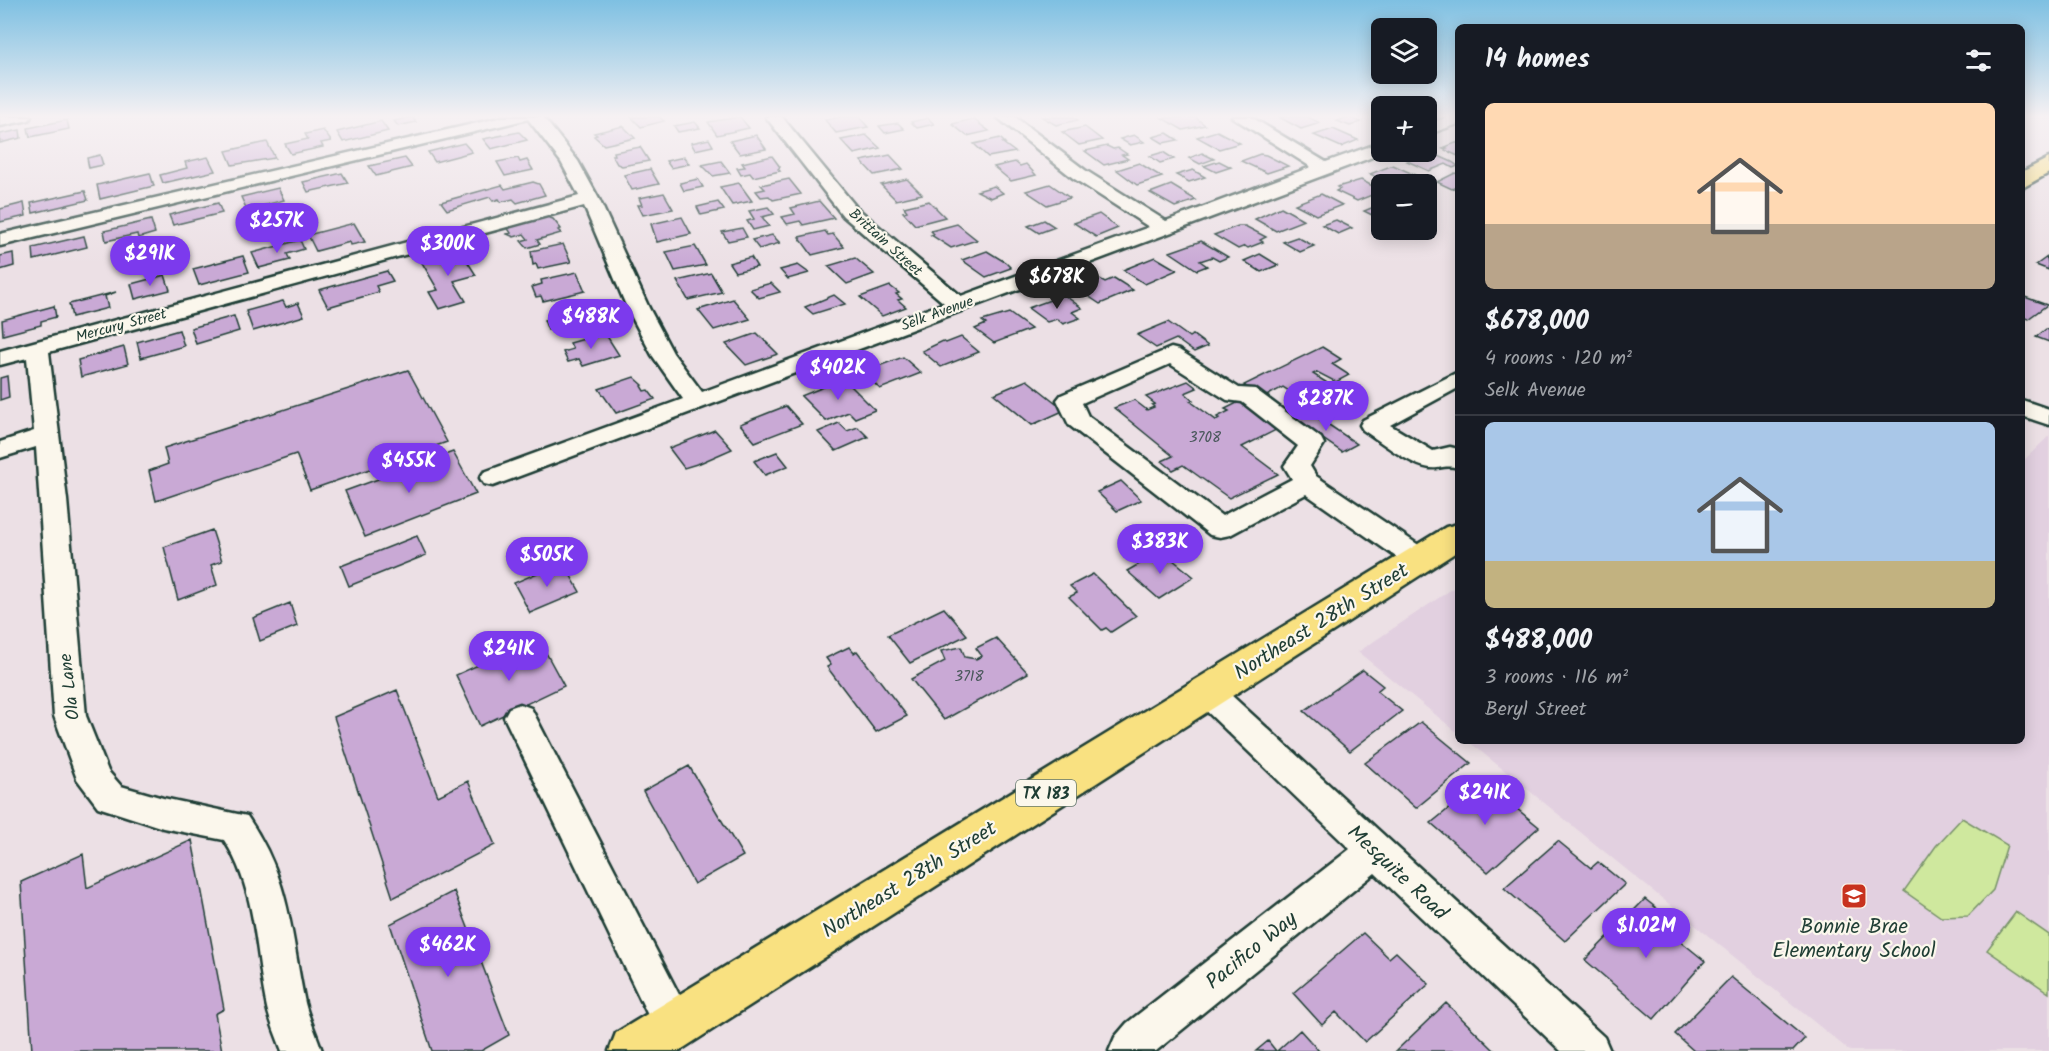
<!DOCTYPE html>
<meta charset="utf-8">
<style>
body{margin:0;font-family:Kalam,sans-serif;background:#20242c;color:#f1f3f6;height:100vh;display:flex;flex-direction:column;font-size:22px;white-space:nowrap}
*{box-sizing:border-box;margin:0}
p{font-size:20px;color:#9ea1a6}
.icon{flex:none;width:33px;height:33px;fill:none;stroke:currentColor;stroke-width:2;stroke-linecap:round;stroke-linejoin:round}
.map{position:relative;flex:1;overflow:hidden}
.drawer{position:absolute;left:1455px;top:24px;width:570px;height:720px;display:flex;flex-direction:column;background:#171b24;border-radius:9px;box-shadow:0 3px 15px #0003}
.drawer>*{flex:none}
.buttons{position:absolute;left:1371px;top:18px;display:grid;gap:12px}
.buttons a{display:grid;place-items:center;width:66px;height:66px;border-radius:9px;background:#171b24;box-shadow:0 3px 15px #0003;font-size:30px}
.price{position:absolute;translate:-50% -51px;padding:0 14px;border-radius:21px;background:#7c3aed;color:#fff;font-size:20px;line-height:39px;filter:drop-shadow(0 2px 3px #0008)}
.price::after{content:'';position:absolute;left:50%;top:36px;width:18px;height:14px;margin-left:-9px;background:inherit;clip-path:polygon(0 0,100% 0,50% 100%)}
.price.on{background:#222;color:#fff}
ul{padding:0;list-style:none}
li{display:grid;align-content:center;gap:12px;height:318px;padding:0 30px}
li+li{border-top:2px solid #363941}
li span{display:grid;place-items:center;height:186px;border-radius:9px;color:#555}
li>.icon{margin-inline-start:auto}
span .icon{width:108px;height:108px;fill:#fffc;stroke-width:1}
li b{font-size:26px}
h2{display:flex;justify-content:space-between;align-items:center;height:72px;padding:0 30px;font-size:26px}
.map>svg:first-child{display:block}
</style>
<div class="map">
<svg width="2049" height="1051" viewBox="0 0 2049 1051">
<rect width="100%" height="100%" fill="#ece0e5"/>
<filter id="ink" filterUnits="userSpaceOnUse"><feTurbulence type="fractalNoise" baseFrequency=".0167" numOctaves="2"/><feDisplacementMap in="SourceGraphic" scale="12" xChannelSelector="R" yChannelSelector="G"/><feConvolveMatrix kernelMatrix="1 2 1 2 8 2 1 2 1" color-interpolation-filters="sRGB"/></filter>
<g filter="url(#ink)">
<path fill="#e2d0e0" d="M2049 436V1051H1850L1468 741H2022V462Z
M1458 585V733L1358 652Z"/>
<path fill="#cfe89e" stroke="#779269" stroke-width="1.5" d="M1962 818 2007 845 1993 890 1968 916 1941 917 1904 891 1936 846Z
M2016 912 2049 935V993L1987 950Z"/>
<path fill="#c9a9d5" stroke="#1f3d34" stroke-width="1.5" d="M412 117 416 122 398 126 394 121Z
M631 117H659L664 121 641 127Z
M740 117 749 128 717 135 708 122Z
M841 117H859L868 127 836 133 825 120Z
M1042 117H1073L1078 120 1056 125Z
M1195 117 1205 125 1183 130 1162 118Z
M1279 117H1308L1320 123 1301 129Z
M1349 117 1361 122 1350 126 1337 121Z
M928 118 934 124 917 128 911 122Z
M973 119 989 131 967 136 952 124Z
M67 120 69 129 30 137 28 128Z
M381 121 388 131 343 142 337 132Z
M695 122 700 128 678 132 674 126Z
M898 123 904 129 885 133 879 126Z
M623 126 635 138 604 145 594 136 597 135 594 133Z
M1085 127 1102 140 1079 145 1062 132Z
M1333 129 1358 140 1341 147 1314 135Z
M20 130 21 138 0 143V134Z
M323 130 331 141 321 143 323 147 291 154 285 144 308 139 305 134Z
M1217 131 1240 143 1219 149 1197 137Z
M519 132 527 140 491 149 483 139Z
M1167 133 1178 140 1163 143 1153 137Z
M756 135 766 149 740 154 730 141Z
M866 135 880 148 854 154 841 140Z
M1134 135 1144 142 1130 145 1120 139Z
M1000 138 1005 143H1003L1015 152 988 157 974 144Z
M709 139 713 146 695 150 691 143Z
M267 142 275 158 232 165 226 151Z
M1458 142V156L1443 149 1447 148 1445 147Z
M464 143 472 152 435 162 428 152Z
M1107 146 1113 149 1118 148 1127 154 1122 155 1128 159 1104 165 1085 151Z
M640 147 649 161 622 166 617 164 612 155H615L614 152Z
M1163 152 1174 159 1160 163 1150 156Z
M1430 152 1452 162 1458 166 1453 168 1446 164 1429 171 1407 161Z
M1202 153 1214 159 1200 164 1189 158Z
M1260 154 1266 155 1288 166 1267 173 1241 161Z
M100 155 103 165 89 168 87 158Z
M890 155 903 169 874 175 861 161Z
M772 156 780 167 778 169 780 171 753 177 750 173 741 175 737 168 745 167 742 163Z
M208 157 215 171 163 183 160 175 187 168 185 162Z
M684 157 689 164 671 168 666 161Z
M405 158 412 167 376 176 369 166Z
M518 158 520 162 527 160 533 170 505 176 497 162Z
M721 161 730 173 713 176 702 165Z
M1219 161 1231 167 1216 172 1204 166Z
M1015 162 1020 166 1026 164 1036 175 1011 181 994 167Z
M1139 163 1162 177 1137 185 1117 170Z
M1393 165 1426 180 1415 184 1406 180 1393 184 1370 174Z
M650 169 659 184 632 190 624 175Z
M1193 170 1205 177 1189 182 1176 175Z
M150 173 154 186 100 199 97 185Z
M342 173 348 183 308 192 303 182Z
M1455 173 1458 174V186L1452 189 1437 182Z
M698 179 703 187 684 191 680 183Z
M789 179 801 194 773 200 769 196 761 197 756 191 765 189 761 185Z
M907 179 922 194 896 200 881 185Z
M1361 180 1382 191 1357 201 1336 191 1340 189 1337 187Z
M533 182 539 184 545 195 517 203 513 199 501 202 499 199 493 201 490 197 447 210 441 202 502 185 505 189Z
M739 183 752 201 732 205 720 187Z
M1050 184 1070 198 1047 205 1026 191Z
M1171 185 1196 200 1175 207 1150 193Z
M994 186 1003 193 991 198 977 191Z
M278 188 284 200 247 210 241 197Z
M85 191 88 200 33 213 31 203Z
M664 193 673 209 643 215 638 205H642L639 198Z
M1321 194 1342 205 1316 215 1295 204Z
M819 201 834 218 803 225 800 221 787 224 782 217 795 214 791 208Z
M929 201 945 217 915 225 903 212 907 211 904 207Z
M718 202 724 210 701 215 697 207Z
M24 203 26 216 0 222V209Z
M218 203 222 213 173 225 169 215Z
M1376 206 1382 209 1380 219 1364 211Z
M768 207 774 214 762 217 769 226 753 230 747 221 754 219 749 211Z
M1281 207 1304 220 1276 231 1255 219Z
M1099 214 1118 228 1096 237 1074 223Z
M547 217 553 219 561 229 558 230 561 233 537 240 540 244 527 248 521 241 528 239 524 234 514 237 507 234 511 233 507 227Z
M682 217 691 234 657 242 651 224Z
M151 220 155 233 138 238 137 234 106 241 104 231Z
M1044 220 1055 227 1039 233 1028 226Z
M1336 220 1352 228 1338 234 1322 225Z
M354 223 365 242 351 245 350 242 316 251 308 235Z
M957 224 977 240 951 248 931 235 934 234 931 231Z
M1238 226H1245L1266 237 1260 240 1263 242 1248 248 1245 246 1238 249 1214 235Z
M742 228 747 237 728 241 722 232Z
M825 231 828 235 833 234 844 247 812 255 799 237Z
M772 235 780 243 759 249 752 240Z
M84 236 87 247 34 260 33 248Z
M1297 237 1314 246 1300 252 1283 242Z
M300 240 304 249 287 254 290 260 259 268 252 253Z
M1201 241 1228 257 1219 261 1212 257 1200 261 1207 266 1197 270 1170 252Z
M563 244 571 262 538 269 536 264 533 265 531 251Z
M695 246 706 265 675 271 666 252Z
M460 250 476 275 454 281 466 301 439 309 429 292 438 290 421 261Z
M987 251 1005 262 1011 268 986 277 962 260Z
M13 253 14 266 0 270V256Z
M1260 254 1278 265 1261 272 1244 261Z
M243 256 249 272 199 285 193 269Z
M751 257 757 267 735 272 729 263Z
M1155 257 1177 270 1145 284 1123 270Z
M2047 257 2049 270 2036 265Z
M855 258 874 274 847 284 828 266Z
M798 265 809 273 788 279 780 270Z
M387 271 393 281 376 286 379 292 328 307 319 290Z
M577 272 585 291 543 301 541 296 536 297 532 287 542 284 541 280Z
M711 273 722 292 688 300 677 281Z
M165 275 170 290 135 299 131 284Z
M1114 278 1133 290 1100 304 1079 290 1085 288 1082 286 1100 279 1105 282Z
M771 283 780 292 759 298 750 289Z
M890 286 899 293 896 294 902 299 898 300 906 307 882 316 860 297Z
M116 292 105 296 108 308 72 317 69 304Z
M834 295 845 304 813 314 805 307Z
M1064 295 1082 308 1072 312 1080 318 1063 324 1057 319 1047 322 1028 308Z
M2022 296 2047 305 2028 319 2022 317Z
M733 299 750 319 714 330 698 310Z
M283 301 286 307 298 303 304 316 253 331 246 311Z
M589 303 598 323 559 334 556 328 548 330 544 320 554 317 552 312Z
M54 306 56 317 41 321V325L3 335 2 320Z
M1009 313 1031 329 994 343 975 329 986 324 982 321Z
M234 316 239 331 196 344 191 328Z
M1168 322 1189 337 1193 335 1208 346 1194 352 1176 339 1156 348 1137 335Z
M2046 329 2049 330V342L2036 337Z
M179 330 184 346 141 358 137 342Z
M605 333 619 355 583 366 579 359 568 362 563 352 573 349 570 343Z
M757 333 778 354 746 365 726 344Z
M961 337 979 352 941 367 922 351 943 341 946 343Z
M124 347 128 364 81 377 78 360Z
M1322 347 1341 359 1332 364 1349 375 1336 382 1317 372 1313 374 1357 402 1329 417 1283 387 1263 398 1244 385Z
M903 357 921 373 880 389 862 372Z
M408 370 447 442 310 490 296 454 156 501 149 471 168 464 164 448Z
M7 376 9 397 0 400V378Z
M634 377 643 385 641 386 644 391 648 390 655 399 616 413 599 389Z
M844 379 875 410 855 418 849 412 826 421 801 396Z
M1027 380 1065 410 1032 425 994 394Z
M1188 381 1197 388 1185 393 1193 400 1190 401 1216 420 1219 418 1217 417 1229 411 1225 409 1245 399 1284 426 1242 447 1278 474 1229 498 1183 465 1173 470 1162 461 1173 456 1114 408 1134 400 1147 410 1154 407 1152 405 1155 404 1146 397Z
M786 406 802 424 755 442 740 424Z
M1309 412 1332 427 1357 444 1342 452 1294 419Z
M839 423 847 431 858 427 868 437 836 451 818 432Z
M715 430 732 449 700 463 684 468 669 448Z
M453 452 476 494 365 537 345 491Z
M777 452 788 466 765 475 754 461Z
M1121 481 1141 500 1117 511 1097 492Z
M212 530 222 561 211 565 217 585 178 600 164 547Z
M417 536 426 555 349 586 341 566Z
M1162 551 1194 577 1159 599 1127 571Z
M563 562 580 592 530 613 514 583Z
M1093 574 1136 616 1111 632 1106 628 1102 630 1069 597 1077 593 1070 586Z
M290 603 297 626 260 641 253 618Z
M944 608 967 635 910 663 888 635Z
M538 638 564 686 480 726 456 675Z
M996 638 1028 673 944 720 911 679 945 661 941 651 961 647 965 657 976 659 982 656 976 648Z
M849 647 854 653 857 651 907 716 876 732 827 667 831 665 826 658Z
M1363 670 1383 686 1377 691 1402 711 1350 751 1304 711Z
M397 690 438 796 468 781 495 845 393 898 334 717Z
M1421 722 1471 763 1416 808 1365 763Z
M689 766 743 856 694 884 643 791Z
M1483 781 1539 827 1488 872 1431 823Z
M192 840 224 1009 215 1014 222 1051H32L21 882 83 854 87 888Z
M1558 841 1591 868 1598 862 1625 884 1565 941 1504 888Z
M454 891 509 1035 481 1051H432L390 924Z
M1645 899 1675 923 1668 931 1705 961 1654 1019 1585 960Z
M1363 933 1389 958 1396 952 1429 984 1365 1042 1336 1012 1322 1025 1293 993Z
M1731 977 1805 1038 1793 1051H1694L1675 1034Z
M1446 1003 1495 1051H1396Z
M1300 1030 1319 1051H1277Z
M1268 1041 1276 1051H1256Z"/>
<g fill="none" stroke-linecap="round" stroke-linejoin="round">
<g stroke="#1f3d34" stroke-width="5">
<path id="minor" d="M0 117H31L29 120 0 126Z
M503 117H543L578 161 599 199 649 308 673 353 702 392 944 303 843 216 766 117H782L857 208 961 296 1149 227 1073 178 997 117H1015L1085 170 1166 221 1311 167 1232 117H1251L1326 162 1382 142V152H1386L493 486 484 484 480 478 484 472 683 399 652 355 627 308 584 206 49 352 67 500 86 716 108 771 121 786 163 798 247 816C291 880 290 931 305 1003 309 1019 317 1035 322 1051H282C276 1035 269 1019 266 1003 255 947 256 889 224 840L163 828 98 807 77 779 54 716 36 447 0 458V442L34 431 27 358 0 365V351L579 196 561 162 528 119 0 246V234Z
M1449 117H1458V124L1426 135V124Z
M1171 348 1179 350 1239 388 1255 389 1321 438 1324 444 1310 466 1316 476 1429 552 1433 559 1429 566 1419 569 1409 566 1306 494 1230 535 1220 537 1210 535 1069 425 1057 400 1061 395ZM1170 364 1227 400 1242 402 1298 446 1284 466 1292 479 1222 516 1088 416 1082 403Z
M1458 372V388L1390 425 1433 451 1450 447 1458 449V468C1444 464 1442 469 1430 468 1411 466 1380 441 1363 430L1360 425 1363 420Z
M2022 400 2049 409V425L2022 416Z
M1207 680 1218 683 1604 1037 1610 1051H1561L1375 873 1156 1051H1109L1115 1037 1127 1023 1350 849 1196 701 1191 692 1196 683Z
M520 704 531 708 688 1012 694 1026 688 1040 674 1046 660 1040 504 717 509 708Z"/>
</g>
<g stroke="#1f3d34" stroke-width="5">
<path id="major" d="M2049 158V173L2022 188V172Z
M1458 524V551L679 1051H609L616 1033 1446 527Z"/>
</g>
<use href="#minor" fill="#fbf7ec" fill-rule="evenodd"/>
<use href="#major" fill="#f9e181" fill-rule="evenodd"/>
</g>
</g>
<linearGradient id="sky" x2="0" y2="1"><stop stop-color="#7ec0e2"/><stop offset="0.44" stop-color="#f6f1f3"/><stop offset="1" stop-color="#f6f1f3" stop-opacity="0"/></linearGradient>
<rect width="2049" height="264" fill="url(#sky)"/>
<defs>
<g id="school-square" transform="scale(1.35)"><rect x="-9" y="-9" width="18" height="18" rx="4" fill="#c8321e" stroke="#fbf7ec"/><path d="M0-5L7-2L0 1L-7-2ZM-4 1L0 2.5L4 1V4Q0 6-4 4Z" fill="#fff"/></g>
</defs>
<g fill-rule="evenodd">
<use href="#school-square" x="1854" y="896"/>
</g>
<g text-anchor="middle" stroke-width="4.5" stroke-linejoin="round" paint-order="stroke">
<g font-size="15" fill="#1f3d34" stroke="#fbf7ec">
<text transform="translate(886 242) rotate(42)" y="5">Brittain Street</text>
<text transform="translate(937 313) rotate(-20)" y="5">Selk Avenue</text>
<text transform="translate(121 325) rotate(-15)" y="5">Mercury Street</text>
</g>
<g font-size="15" fill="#4a585c">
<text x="1205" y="442">3708</text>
<text x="969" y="681">3718</text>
</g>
<rect fill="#fbf7ec" stroke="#61756b" stroke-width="1.5" x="1016" y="780" width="60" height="26" rx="4.5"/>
<g font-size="16" font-weight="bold" fill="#1f3d34">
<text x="1046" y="799">TX 183</text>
</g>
<g font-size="18" fill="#1f3d34" stroke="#fbf7ec">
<text transform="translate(69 687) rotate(-97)" y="6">Ola Lane</text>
</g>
<g font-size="21" fill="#1f3d34" stroke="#fbf7ec">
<text transform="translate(1321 621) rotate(-32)" y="7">Northeast 28th Street</text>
<text transform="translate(1398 872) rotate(43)" y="7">Mesquite Road</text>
<text transform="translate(909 879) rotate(-32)" y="7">Northeast 28th Street</text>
<text transform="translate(1251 950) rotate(-39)" y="7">Pacifico Way</text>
</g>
<g font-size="21" fill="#1f3d34" stroke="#fbf7ec">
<text x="1854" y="933">Bonnie Brae<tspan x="1854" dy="24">Elementary School</tspan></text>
</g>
</g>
</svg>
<div class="buttons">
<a><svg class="icon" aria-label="layers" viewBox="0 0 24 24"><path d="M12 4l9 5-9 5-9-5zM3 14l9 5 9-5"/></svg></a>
<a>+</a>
<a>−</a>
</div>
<b class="price" style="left:277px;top:254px">$257K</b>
<b class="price" style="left:448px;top:277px">$300K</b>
<b class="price" style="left:150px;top:287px">$291K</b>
<b class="price on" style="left:1057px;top:310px">$678K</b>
<b class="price" style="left:591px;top:350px">$488K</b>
<b class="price" style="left:838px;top:401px">$402K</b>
<b class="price" style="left:1326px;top:432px">$287K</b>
<b class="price" style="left:409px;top:494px">$455K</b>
<b class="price" style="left:1160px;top:575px">$383K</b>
<b class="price" style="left:547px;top:588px">$505K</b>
<b class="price" style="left:509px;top:682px">$241K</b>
<b class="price" style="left:1485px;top:826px">$241K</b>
<b class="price" style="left:1646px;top:959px">$1.02M</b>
<b class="price" style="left:448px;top:978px">$462K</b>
<section class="drawer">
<h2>14 homes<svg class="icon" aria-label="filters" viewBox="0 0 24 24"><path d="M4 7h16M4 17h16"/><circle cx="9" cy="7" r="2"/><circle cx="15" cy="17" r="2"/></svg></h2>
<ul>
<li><span style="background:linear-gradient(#ffd9b3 65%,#b9a48a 0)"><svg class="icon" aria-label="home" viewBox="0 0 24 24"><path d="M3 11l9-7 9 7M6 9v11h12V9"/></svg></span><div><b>$678,000</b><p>4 rooms · 120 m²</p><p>Selk Avenue</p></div></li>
<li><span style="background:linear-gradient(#a9c7e8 75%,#c2b280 0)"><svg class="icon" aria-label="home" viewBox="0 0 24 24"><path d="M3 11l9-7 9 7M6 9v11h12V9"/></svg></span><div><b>$488,000</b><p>3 rooms · 116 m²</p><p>Beryl Street</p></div></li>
</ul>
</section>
</div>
